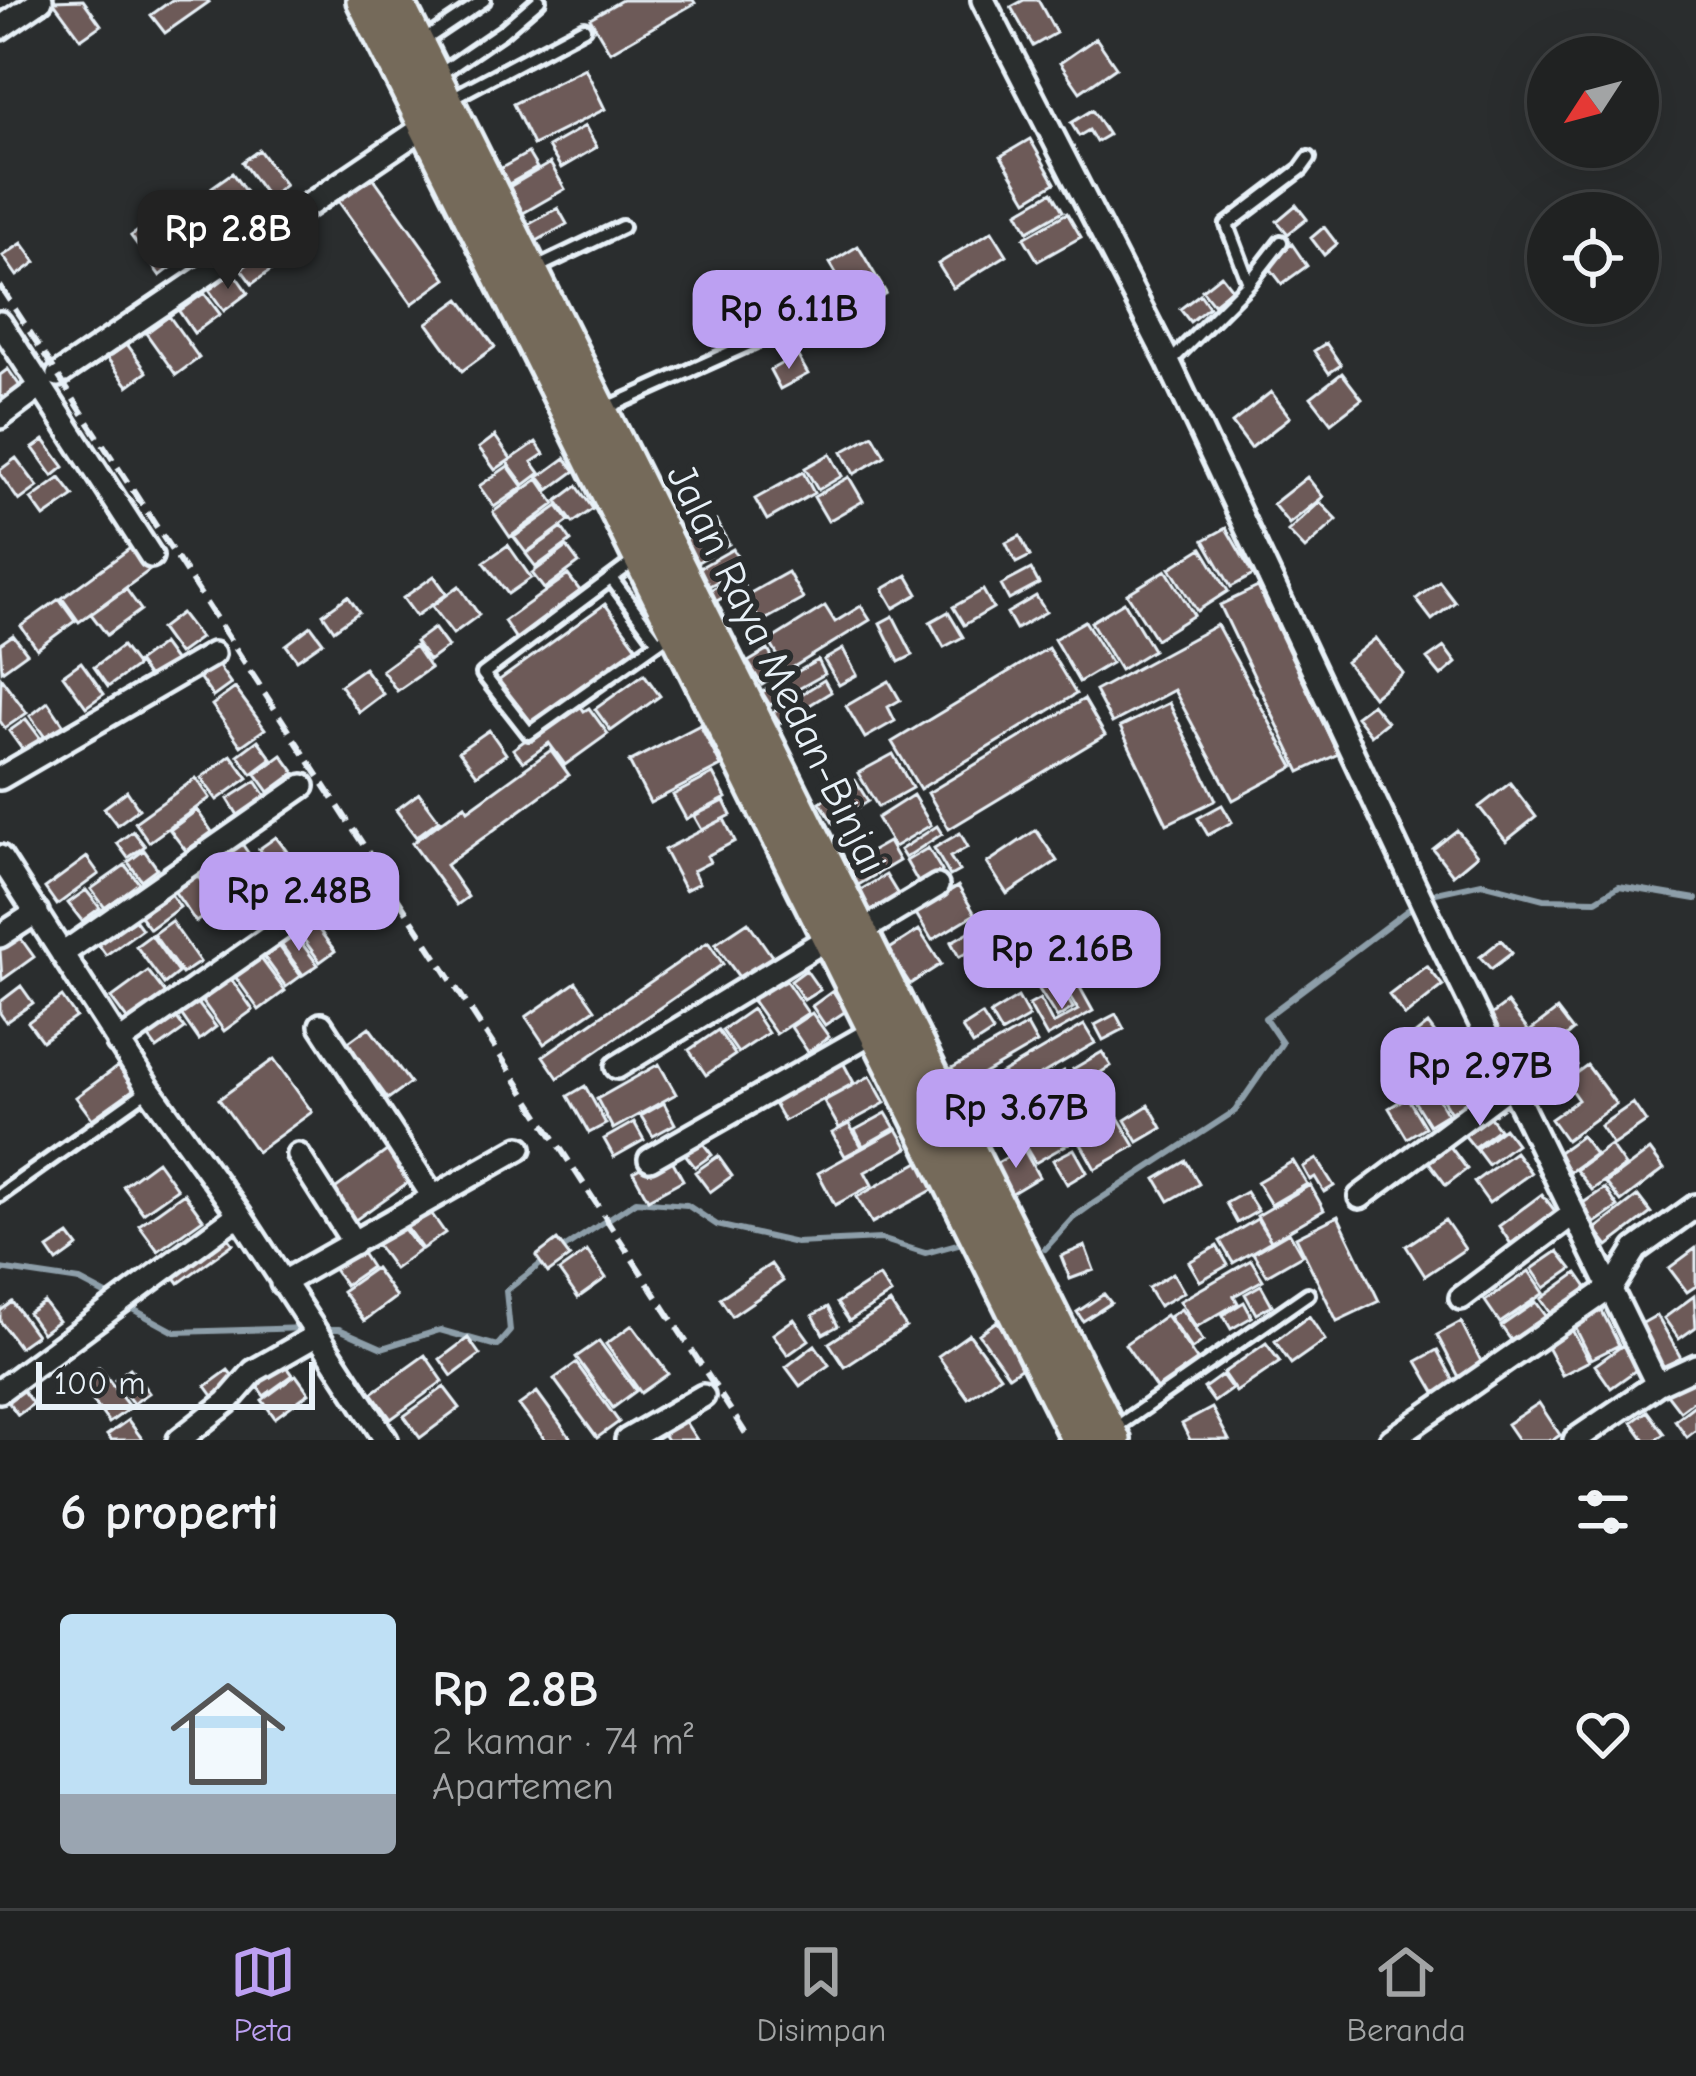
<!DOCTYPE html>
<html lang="id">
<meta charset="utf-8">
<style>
body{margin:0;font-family:"Comic Neue",sans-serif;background:#282a2a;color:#f1f3f6;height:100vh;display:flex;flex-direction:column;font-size:45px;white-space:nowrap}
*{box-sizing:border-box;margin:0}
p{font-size:39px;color:#a2a4a5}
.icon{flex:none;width:66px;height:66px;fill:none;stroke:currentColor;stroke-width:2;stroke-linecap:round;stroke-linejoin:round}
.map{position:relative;height:1440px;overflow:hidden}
.details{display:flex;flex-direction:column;background:#202222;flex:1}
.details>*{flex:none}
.needle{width:78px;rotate:234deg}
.controls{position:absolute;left:1527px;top:36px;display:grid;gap:24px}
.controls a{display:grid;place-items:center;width:132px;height:132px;border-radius:50%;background:#202222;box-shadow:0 12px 48px #0002,0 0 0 3px #3d3f40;font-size:60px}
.scale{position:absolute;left:36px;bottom:30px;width:279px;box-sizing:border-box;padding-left:12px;border:6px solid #e8f1f8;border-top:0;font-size:33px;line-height:42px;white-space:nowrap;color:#e8f1f8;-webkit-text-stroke:9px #2a2d2e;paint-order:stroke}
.price{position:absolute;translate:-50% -102px;padding:0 27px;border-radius:24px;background:#bca0f2;color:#111;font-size:39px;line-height:78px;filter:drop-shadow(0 3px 6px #0008)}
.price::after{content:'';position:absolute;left:50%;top:72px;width:36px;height:27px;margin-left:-18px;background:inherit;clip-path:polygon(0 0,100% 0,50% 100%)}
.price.active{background:#222;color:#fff}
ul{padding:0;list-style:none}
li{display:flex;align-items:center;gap:36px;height:300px;padding:0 60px}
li+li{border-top:3px solid #3d3f40}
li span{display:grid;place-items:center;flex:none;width:336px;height:240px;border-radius:12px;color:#555}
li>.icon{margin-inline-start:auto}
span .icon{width:144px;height:144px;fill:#fffc;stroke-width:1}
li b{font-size:51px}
h2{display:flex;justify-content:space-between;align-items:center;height:144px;padding:0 60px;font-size:51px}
.tab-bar{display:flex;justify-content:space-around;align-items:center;height:168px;border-top:3px solid #3d3f40;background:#202222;font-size:33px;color:#a2a4a5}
.tab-bar a{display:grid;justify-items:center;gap:6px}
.tab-bar .active{color:#bca0f2}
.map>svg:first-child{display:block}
</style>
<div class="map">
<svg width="1696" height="1440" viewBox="0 0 1696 1440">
<rect width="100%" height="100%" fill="#2a2d2e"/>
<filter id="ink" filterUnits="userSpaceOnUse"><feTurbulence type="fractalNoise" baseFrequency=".00833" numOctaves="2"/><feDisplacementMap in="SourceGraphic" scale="24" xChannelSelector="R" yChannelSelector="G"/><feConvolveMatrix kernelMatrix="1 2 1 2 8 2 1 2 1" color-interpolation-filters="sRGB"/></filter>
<g filter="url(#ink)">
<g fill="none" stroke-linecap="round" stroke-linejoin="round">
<path stroke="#8d9ea9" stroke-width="6" d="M1436 893 1482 883 1544 899 1596 900 1619 886 1696 899
M1045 1249 1073 1218 1091 1205 1235 1111 1282 1043 1265 1018 1408 910
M558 1252 636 1201 687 1205 717 1225 796 1243 881 1239 925 1253 965 1242
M0 1269 80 1281 116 1300
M127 1306 175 1332 306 1328
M319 1329H339L382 1348 440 1330 497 1346 510 1331 506 1291 547 1259"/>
</g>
<path fill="#6d5a58" stroke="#e8f1f8" stroke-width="3" d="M83 0 101 25 81 39 53 1Z
M172 0H207L209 2 165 33 151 15Z
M622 0H693L695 3 610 52 590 18Z
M1024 0H1038L1056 33 1033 46 1011 7Z
M1096 38 1116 67 1080 92 1060 63Z
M585 68 605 109 533 145 513 104Z
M1092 110 1108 135 1096 142 1089 130 1079 136 1071 123Z
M585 126 597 147 561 168 548 147Z
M1030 139 1055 183 1027 200 1001 156Z
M259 150 285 185 268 198 242 162Z
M528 153 537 168 507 185 498 170Z
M550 163 565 189 518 216 504 190Z
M368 170 446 279 412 304 334 195Z
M232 173 256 206 236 220 212 187Z
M1052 192 1063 211 1028 231 1018 212Z
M1296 205 1307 219 1288 234 1277 221Z
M183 208 205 240 184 255 161 224Z
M558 208 567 224 535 242 526 226Z
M1067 213 1081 237 1038 261 1024 238Z
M152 221 180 261 160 276 131 236Z
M1324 227 1337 244 1324 255 1311 238Z
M992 231 1007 255 953 288 938 264Z
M280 241 291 256 252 284 241 269Z
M22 243 36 262 17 276 3 256Z
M1292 244 1307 266 1282 284 1266 263Z
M858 246 886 293 858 310 830 263Z
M233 272 248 293 224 311 209 290Z
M1221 275 1232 289 1213 304 1202 290Z
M204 293 220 314 194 333 179 311Z
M1200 294 1209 307 1190 322 1180 309Z
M460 299 495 347 462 371 427 323Z
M169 316 199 358 176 375 146 333Z
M1326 343 1341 365 1329 373 1314 351Z
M127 344 147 372 128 386 107 358Z
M797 355 808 374 780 389 770 370Z
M8 369 22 389 5 401 0 394V375Z
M1342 373 1362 399 1331 423 1311 397Z
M1271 392 1290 417 1251 448 1232 423Z
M873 435 885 456 854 474 842 452Z
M495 436 511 459 495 470 479 448Z
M44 440 64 467 53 476 33 448Z
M536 442 544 454 532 462 540 473 524 485 507 462Z
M830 454 842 476 818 490 805 468Z
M16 458 38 487 19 501 0 474V470Z
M565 458 575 471 549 490 539 477Z
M508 466 523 487 494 507 479 486Z
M803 472 814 493 767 520 755 499Z
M849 477 863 501 828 521 814 497Z
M1307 477 1323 497 1289 524 1273 504Z
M60 478 74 496 44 517 31 499Z
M538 479 555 504 510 537 493 512Z
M577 486 593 509 573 523 557 501Z
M1320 502 1337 520 1305 549 1288 531Z
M558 506 569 521 526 553 514 537Z
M716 521 729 544 696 563 682 540Z
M562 528 571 541 536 567 526 554Z
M1226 528 1253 575 1231 587 1204 540Z
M1020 536 1030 556 1016 563 1006 543Z
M508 545 531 578 508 594 484 562Z
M133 546 150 570 79 622 62 598Z
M567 547 579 563 544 589 532 573Z
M1202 548 1228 591 1197 611 1170 568Z
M733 549 743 567 704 589 694 571Z
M1031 569 1039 584 1009 600 1001 585Z
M1166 570 1194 615 1156 639 1127 594Z
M788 572 803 599 761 622 745 596Z
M737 574 744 586 713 603 707 592Z
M568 575 581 592 516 639 504 621Z
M907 575 918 594 894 608 883 589Z
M434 576 447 594 416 616 403 598Z
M1439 581 1455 602 1432 620 1416 599Z
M459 586 479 615 453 634 432 606Z
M1258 587 1338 754 1300 772 1220 605Z
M126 589 141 610 107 635 91 614Z
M983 590 993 608 964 625 953 607Z
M348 596 359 612 334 630 323 614Z
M1036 596 1046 612 1016 629 1007 613Z
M59 599 75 621 37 649 21 626Z
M1124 602 1153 650 1120 670 1091 622Z
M605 604 637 647 529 725 498 681Z
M825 606 835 622 861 606 870 620 787 671 769 641Z
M948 612 963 637 944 647 930 622Z
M181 613 200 638 178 654 160 629Z
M893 616 913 655 899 662 880 623Z
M1085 621 1111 663 1079 682 1054 639Z
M1217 625 1294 767 1233 800 1174 690 1112 723 1095 691Z
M311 626 323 642 297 660 286 645Z
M434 628 448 647 429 661 415 642Z
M13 635 27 653 2 671 0 644Z
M1376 638 1403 673 1373 697 1346 662Z
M162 644 178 666 153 684 137 662Z
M122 646 137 666 108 687 94 667Z
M415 646 430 668 397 691 382 670Z
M1444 647 1456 663 1441 676 1427 659Z
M1048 648 1076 694 920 789 892 742Z
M843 649 857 675 839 685 824 660Z
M768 650 781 673 762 685 748 662Z
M818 660 825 674 770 705 762 692Z
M81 662 104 694 86 707 63 675Z
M217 664 231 684 213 697 199 677Z
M364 668 383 694 359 712 340 685Z
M644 674 660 696 611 731 595 709Z
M1 678 27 713 5 728 0 721Z
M824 680 831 692 780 723 773 712Z
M889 681 900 700 888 707 895 721 865 738 846 706Z
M235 688 265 729 241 746 212 705Z
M1084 699 1105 735 949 829 928 793Z
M48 702 67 730 49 743 30 716Z
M578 702 584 711 589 708 608 734 565 765 549 743 523 762 513 749Z
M1169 703 1216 800 1167 824 1120 727Z
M1372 704 1387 722 1371 735 1356 716Z
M26 719 44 743 27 756 9 731Z
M700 725 721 766 650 803 629 762Z
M489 730 506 754 477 775 459 751Z
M258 740 272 759 252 774 238 755Z
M551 750 569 775 446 865 468 897 457 905 412 843 465 805 468 810Z
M893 754 912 788 878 807 858 773Z
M231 755 248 778 217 800 201 778Z
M282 755 295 773 269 792 256 774Z
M713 774 726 798 686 819 673 795Z
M196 778 210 798 149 842 135 822Z
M855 780 868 801 833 823 820 802Z
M256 781 270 802 241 820 228 799Z
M1510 783 1536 817 1506 841 1479 807Z
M127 791 139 809 117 825 104 808Z
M419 793 439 820 416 837 396 810Z
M913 795 931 825 894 847 877 818Z
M724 801 731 815 702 830 694 816Z
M1222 805 1232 822 1208 835 1198 818Z
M197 810 212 832 186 851 170 830Z
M724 819 735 841 707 856 710 862 693 871 699 883 685 890 664 850Z
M937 826 942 834 905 858 900 850Z
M1036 830 1057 861 1007 894 987 863Z
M1457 830 1477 855 1453 875 1433 849Z
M133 831 145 846 128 858 117 843Z
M960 833 968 847 950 857 959 871 950 876 934 848Z
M276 837 297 865 280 878 259 849Z
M240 841 262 873 239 889 217 857Z
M888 842 899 861 855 887 844 867Z
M928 848 942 871 919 884 906 861Z
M144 850 157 868 141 880 128 862Z
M87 857 99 874 57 905 45 888Z
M217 857 238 887 216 903 195 872Z
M125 865 139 883 105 908 91 889Z
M195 872 218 906 196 922 172 888Z
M886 875 900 898 868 916 855 893Z
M165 886 180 907 150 929 134 908Z
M958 886 975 914 932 940 915 912Z
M86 890 100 908 82 921 68 903Z
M130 913 142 929 106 955 94 938Z
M999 915 1007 930 959 957 951 942Z
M310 918 335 951 320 962 296 929Z
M171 921 200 962 182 974 153 934Z
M748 922 776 962 744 984 715 944Z
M919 930 941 964 910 984 888 950Z
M294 933 318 965 303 975 280 943Z
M151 935 178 973 164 984 136 946Z
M19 936 34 957 2 980 0 950Z
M1501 940 1512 953 1491 969 1480 957Z
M708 942 723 964 558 1078 543 1056Z
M277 943 301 976 286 987 262 954Z
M260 957 285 991 259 1010 234 975Z
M1066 964 1075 980 1061 988 1073 1008 1057 1018 1035 983Z
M1427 966 1443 986 1405 1016 1389 995Z
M806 970 820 990 804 1000 791 981Z
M148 971 166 994 128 1021 111 998Z
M229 976 253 1010 224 1031 200 998Z
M778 976 782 983 786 981 808 1013 776 1034 749 996Z
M576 982 595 1009 544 1044 526 1017Z
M1078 984 1093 1011 1047 1037 1029 1005 1040 999 1053 1024 1078 1010 1066 990Z
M21 986 33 1003 6 1022 0 1013V1002Z
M833 991 846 1011 825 1025 812 1006Z
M62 997 76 1017 42 1041 28 1022Z
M1018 997 1029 1017 1001 1033 990 1014Z
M197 1002 216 1027 199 1040 181 1014Z
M1507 1003 1529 1032 1557 1010 1573 1031 1527 1067 1487 1018Z
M752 1009 768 1033 738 1053 722 1030Z
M172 1011 185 1029 157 1049 144 1031Z
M812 1013 829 1037 808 1052 791 1027Z
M1116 1014 1124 1029 1103 1040 1095 1025Z
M982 1015 993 1032 973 1045 962 1028Z
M1428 1024 1449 1052 1425 1071 1404 1043Z
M1027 1025 1037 1043 963 1086 952 1068Z
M1084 1025 1095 1043 975 1113 964 1095Z
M369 1027 410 1083 388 1099 347 1043Z
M718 1030 735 1055 706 1075 689 1050Z
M1561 1045 1577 1065 1544 1091 1528 1071Z
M1473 1047 1493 1078 1475 1090 1455 1058Z
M1102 1052 1111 1066 1082 1084 1073 1069Z
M840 1057 854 1083 784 1121 769 1095Z
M274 1059 312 1112 257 1152 219 1099Z
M1452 1059 1475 1099 1451 1113 1427 1074Z
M659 1064 676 1094 613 1129 597 1099Z
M1587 1065 1616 1104 1566 1140 1551 1119 1578 1100 1565 1081Z
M118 1066 135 1089 93 1120 76 1097Z
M1064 1071 1074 1089 987 1138 977 1120Z
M870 1076 885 1103 839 1128 824 1101Z
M585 1086 606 1124 589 1133 568 1096Z
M1432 1088 1447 1114 1429 1125 1413 1099Z
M1407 1097 1425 1127 1407 1138 1389 1108Z
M1063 1100 1078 1126 1065 1134 1050 1107Z
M664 1103 675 1124 653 1136 641 1116Z
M1633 1103 1646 1122 1613 1145 1600 1126Z
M1149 1105 1162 1128 1138 1142 1125 1120Z
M1485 1111 1499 1129 1474 1147 1460 1130Z
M886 1113 895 1128 863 1146 855 1130Z
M1052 1115 1068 1144 1035 1163 1018 1134Z
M1119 1119 1135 1146 1095 1169 1080 1142Z
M634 1122 644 1140 614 1157 604 1139Z
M849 1124 862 1147 845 1156 832 1133Z
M1504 1128 1516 1144 1488 1165 1476 1149Z
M897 1129 908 1148 865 1172 872 1185 835 1205 818 1173Z
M1581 1136 1595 1154 1570 1172 1556 1154Z
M699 1138 712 1155 695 1167 682 1150Z
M1449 1145 1467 1169 1446 1185 1428 1161Z
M1610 1145 1625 1166 1592 1190 1576 1170Z
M1023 1148 1039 1177 1009 1195 992 1166Z
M1074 1149 1087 1172 1067 1184 1053 1160Z
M388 1150 410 1181 354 1221 332 1191Z
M1650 1150 1664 1169 1621 1202 1606 1183Z
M1515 1152 1531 1173 1489 1203 1474 1182Z
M668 1153 683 1180 648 1199 633 1172Z
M718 1156 732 1176 710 1192 695 1172Z
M1317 1159 1334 1186 1324 1192 1315 1177 1310 1180 1303 1167Z
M157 1161 177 1189 143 1213 123 1186Z
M921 1161 936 1188 872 1223 857 1197Z
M1186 1161 1199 1184 1169 1201 1156 1179Z
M1293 1161 1307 1184 1271 1205 1257 1182Z
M1310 1185 1324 1210 1271 1241 1257 1216Z
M1605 1188 1618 1207 1593 1224 1580 1205Z
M1246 1192 1258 1211 1237 1223 1226 1203Z
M184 1193 203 1219 158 1251 139 1225Z
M1542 1194 1555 1211 1511 1244 1499 1226Z
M1638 1196 1651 1213 1608 1246 1595 1229Z
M429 1210 445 1233 422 1249 406 1227Z
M1338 1216 1379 1301 1337 1321 1296 1237Z
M1257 1219 1271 1241 1233 1263 1220 1241Z
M1445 1220 1465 1249 1425 1276 1406 1246Z
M402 1226 420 1250 394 1269 376 1244Z
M224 1232 233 1244 179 1283 171 1272Z
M1289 1232 1302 1255 1267 1275 1253 1253Z
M69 1235 78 1247 57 1262 48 1249Z
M557 1240 570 1257 548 1273 536 1256Z
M1085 1246 1094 1270 1070 1279 1061 1256Z
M1217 1246 1228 1265 1200 1281 1189 1262Z
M1696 1248V1286L1687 1292 1669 1268Z
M360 1250 371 1267 345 1285 333 1268Z
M587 1251 606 1278 578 1298 559 1271Z
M1558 1251 1572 1269 1545 1288 1532 1269Z
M1251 1260 1263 1280 1234 1296 1238 1303 1196 1327 1180 1301Z
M771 1264 783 1281 732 1316 720 1298Z
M375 1268 396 1297 364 1321 342 1291Z
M1529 1271 1544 1293 1500 1323 1485 1301Z
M1173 1273 1184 1292 1159 1306 1148 1288Z
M1577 1273 1588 1289 1552 1315 1541 1299Z
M879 1276 891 1294 849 1321 837 1303Z
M1261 1285 1272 1305 1256 1314 1245 1294Z
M1104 1294 1111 1303 1083 1321 1077 1312Z
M1694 1296 1696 1327 1679 1339 1664 1318Z
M12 1302 36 1335 19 1347 0 1321V1311Z
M44 1302 58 1321 42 1333 28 1313Z
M1244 1302 1252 1317 1231 1329 1223 1315Z
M1536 1302 1551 1323 1516 1347 1501 1326Z
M890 1303 906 1327 845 1367 829 1343Z
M1599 1305 1619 1345 1591 1359 1571 1319Z
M828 1307 838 1326 823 1334 813 1315Z
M1181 1309 1203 1341 1192 1349 1169 1317Z
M1166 1315 1199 1363 1158 1391 1125 1344Z
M1657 1315 1681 1358 1658 1371 1634 1328Z
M1309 1316 1325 1340 1291 1364 1275 1341Z
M794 1319 809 1340 788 1355 773 1334Z
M997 1321 1028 1363 1009 1376 979 1334Z
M1461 1322 1485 1369 1461 1381 1437 1335Z
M632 1325 668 1374 641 1393 606 1344Z
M1570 1326 1589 1361 1562 1375 1543 1340Z
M969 1334 1000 1376 968 1398 938 1356Z
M468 1338 480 1355 452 1376 440 1359Z
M599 1341 636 1391 613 1408 576 1357Z
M1266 1343 1280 1362 1236 1392 1223 1373Z
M815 1345 829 1365 800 1386 786 1367Z
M1623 1345 1639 1368 1611 1388 1595 1365Z
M1437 1350 1458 1388 1439 1399 1417 1361Z
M425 1355 443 1381 391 1419 372 1393Z
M576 1363 619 1422 597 1438 554 1379Z
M285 1364 293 1375 264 1396 256 1385Z
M99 1367 130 1408 109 1423 79 1382Z
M130 1368 149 1393 133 1404 115 1379Z
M228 1370 239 1384 216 1400 206 1386Z
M1693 1374 1696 1399 1680 1411 1667 1394Z
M296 1375 309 1393 275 1418 262 1400Z
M1222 1375 1232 1389 1214 1402 1204 1388Z
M17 1383 33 1404 18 1415 2 1394Z
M444 1387 460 1408 420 1438 404 1416Z
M537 1392 572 1440H545L519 1405Z
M1539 1403 1560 1435 1553 1440H1518L1507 1424Z
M1696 1404V1430L1687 1437 1675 1420Z
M1212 1408 1229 1440H1190L1182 1424Z
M1647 1411 1664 1434 1655 1440H1645L1632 1422Z
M682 1417 697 1440H667L661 1431Z
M128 1420 143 1440H111L107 1435Z"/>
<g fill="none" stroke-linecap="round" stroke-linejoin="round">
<g stroke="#e8f1f8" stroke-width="20">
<path id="lane" d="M420 43 484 0
M437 76 503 31 539 0
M448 100 584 28
M534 269 622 227
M1249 283 1227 225 1301 169 1309 158
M1169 363 1249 283 1281 242
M605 409 829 308
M637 559 483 674 529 733 672 632
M613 581 656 639
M0 1195 149 1089
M1112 1430 1308 1294"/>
</g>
<g stroke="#e8f1f8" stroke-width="30">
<path id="street" d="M983 0 1169 363 1442 944 1657 1384
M0 28 41 0
M0 323 151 556
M58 375 427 125
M0 417 40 387
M0 778 213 654
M0 857 149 1089 239 1214 386 1440
M0 936 37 912
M62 954 303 786
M321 1025 432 1195
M118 1043 327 897
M617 1067 828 938 857 934 937 886
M298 1155 354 1243
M650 1159 876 1030
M1360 1197 1513 1083
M282 1283 520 1148
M1461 1298 1573 1214
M0 1391 239 1214
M179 1440 227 1402 254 1371 317 1335
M627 1440 703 1396
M1391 1440 1613 1286 1636 1249 1696 1206
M1575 1440 1657 1384 1696 1366"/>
</g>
<g stroke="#e8f1f8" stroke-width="42">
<path id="primary" d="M364 0 1079 1440
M395 0 1113 1440"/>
</g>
<use href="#lane" stroke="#2a2d2e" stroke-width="10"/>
<use href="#street" stroke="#2a2d2e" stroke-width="21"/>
<use href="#primary" stroke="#746a5a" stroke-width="33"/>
<path stroke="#e8f1f8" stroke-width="6" stroke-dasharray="18 9" stroke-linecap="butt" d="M0 286 750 1440"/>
</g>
</g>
<g text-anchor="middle" stroke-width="12" stroke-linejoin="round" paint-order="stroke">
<g font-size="42" fill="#e8f1f8" stroke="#2a2d2e">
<text transform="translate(778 668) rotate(64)" y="15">Jalan Raya Medan-Binjai</text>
</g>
</g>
</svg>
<div class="controls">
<a><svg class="needle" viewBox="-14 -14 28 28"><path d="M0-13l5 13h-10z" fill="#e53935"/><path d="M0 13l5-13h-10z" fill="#a2a4a5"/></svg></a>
<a><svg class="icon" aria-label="locate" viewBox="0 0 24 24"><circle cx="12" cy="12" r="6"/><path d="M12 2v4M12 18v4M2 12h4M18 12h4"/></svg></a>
</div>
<div class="scale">100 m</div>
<b class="price active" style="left:228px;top:292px">Rp 2.8B</b>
<b class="price" style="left:789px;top:372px">Rp 6.11B</b>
<b class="price" style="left:299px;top:954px">Rp 2.48B</b>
<b class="price" style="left:1062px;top:1012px">Rp 2.16B</b>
<b class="price" style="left:1480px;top:1129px">Rp 2.97B</b>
<b class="price" style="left:1016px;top:1171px">Rp 3.67B</b>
</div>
<section class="details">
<h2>6 properti<svg class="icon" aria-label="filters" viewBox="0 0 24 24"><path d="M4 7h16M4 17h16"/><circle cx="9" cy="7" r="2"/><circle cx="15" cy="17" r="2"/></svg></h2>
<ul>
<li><span style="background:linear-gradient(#bfe0f5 75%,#9aa5b1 0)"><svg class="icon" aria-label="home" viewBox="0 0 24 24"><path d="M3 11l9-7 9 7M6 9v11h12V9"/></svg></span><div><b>Rp 2.8B</b><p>2 kamar · 74 m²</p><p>Apartemen</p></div><svg class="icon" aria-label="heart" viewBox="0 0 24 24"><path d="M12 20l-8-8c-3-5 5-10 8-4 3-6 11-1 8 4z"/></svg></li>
</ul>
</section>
<nav class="tab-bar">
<a class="active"><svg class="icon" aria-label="map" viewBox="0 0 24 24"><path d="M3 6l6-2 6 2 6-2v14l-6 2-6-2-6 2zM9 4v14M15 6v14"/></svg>Peta</a>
<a><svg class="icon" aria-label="saved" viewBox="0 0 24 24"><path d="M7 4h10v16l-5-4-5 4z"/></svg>Disimpan</a>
<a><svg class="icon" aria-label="home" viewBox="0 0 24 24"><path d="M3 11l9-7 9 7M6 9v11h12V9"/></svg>Beranda</a>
</nav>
